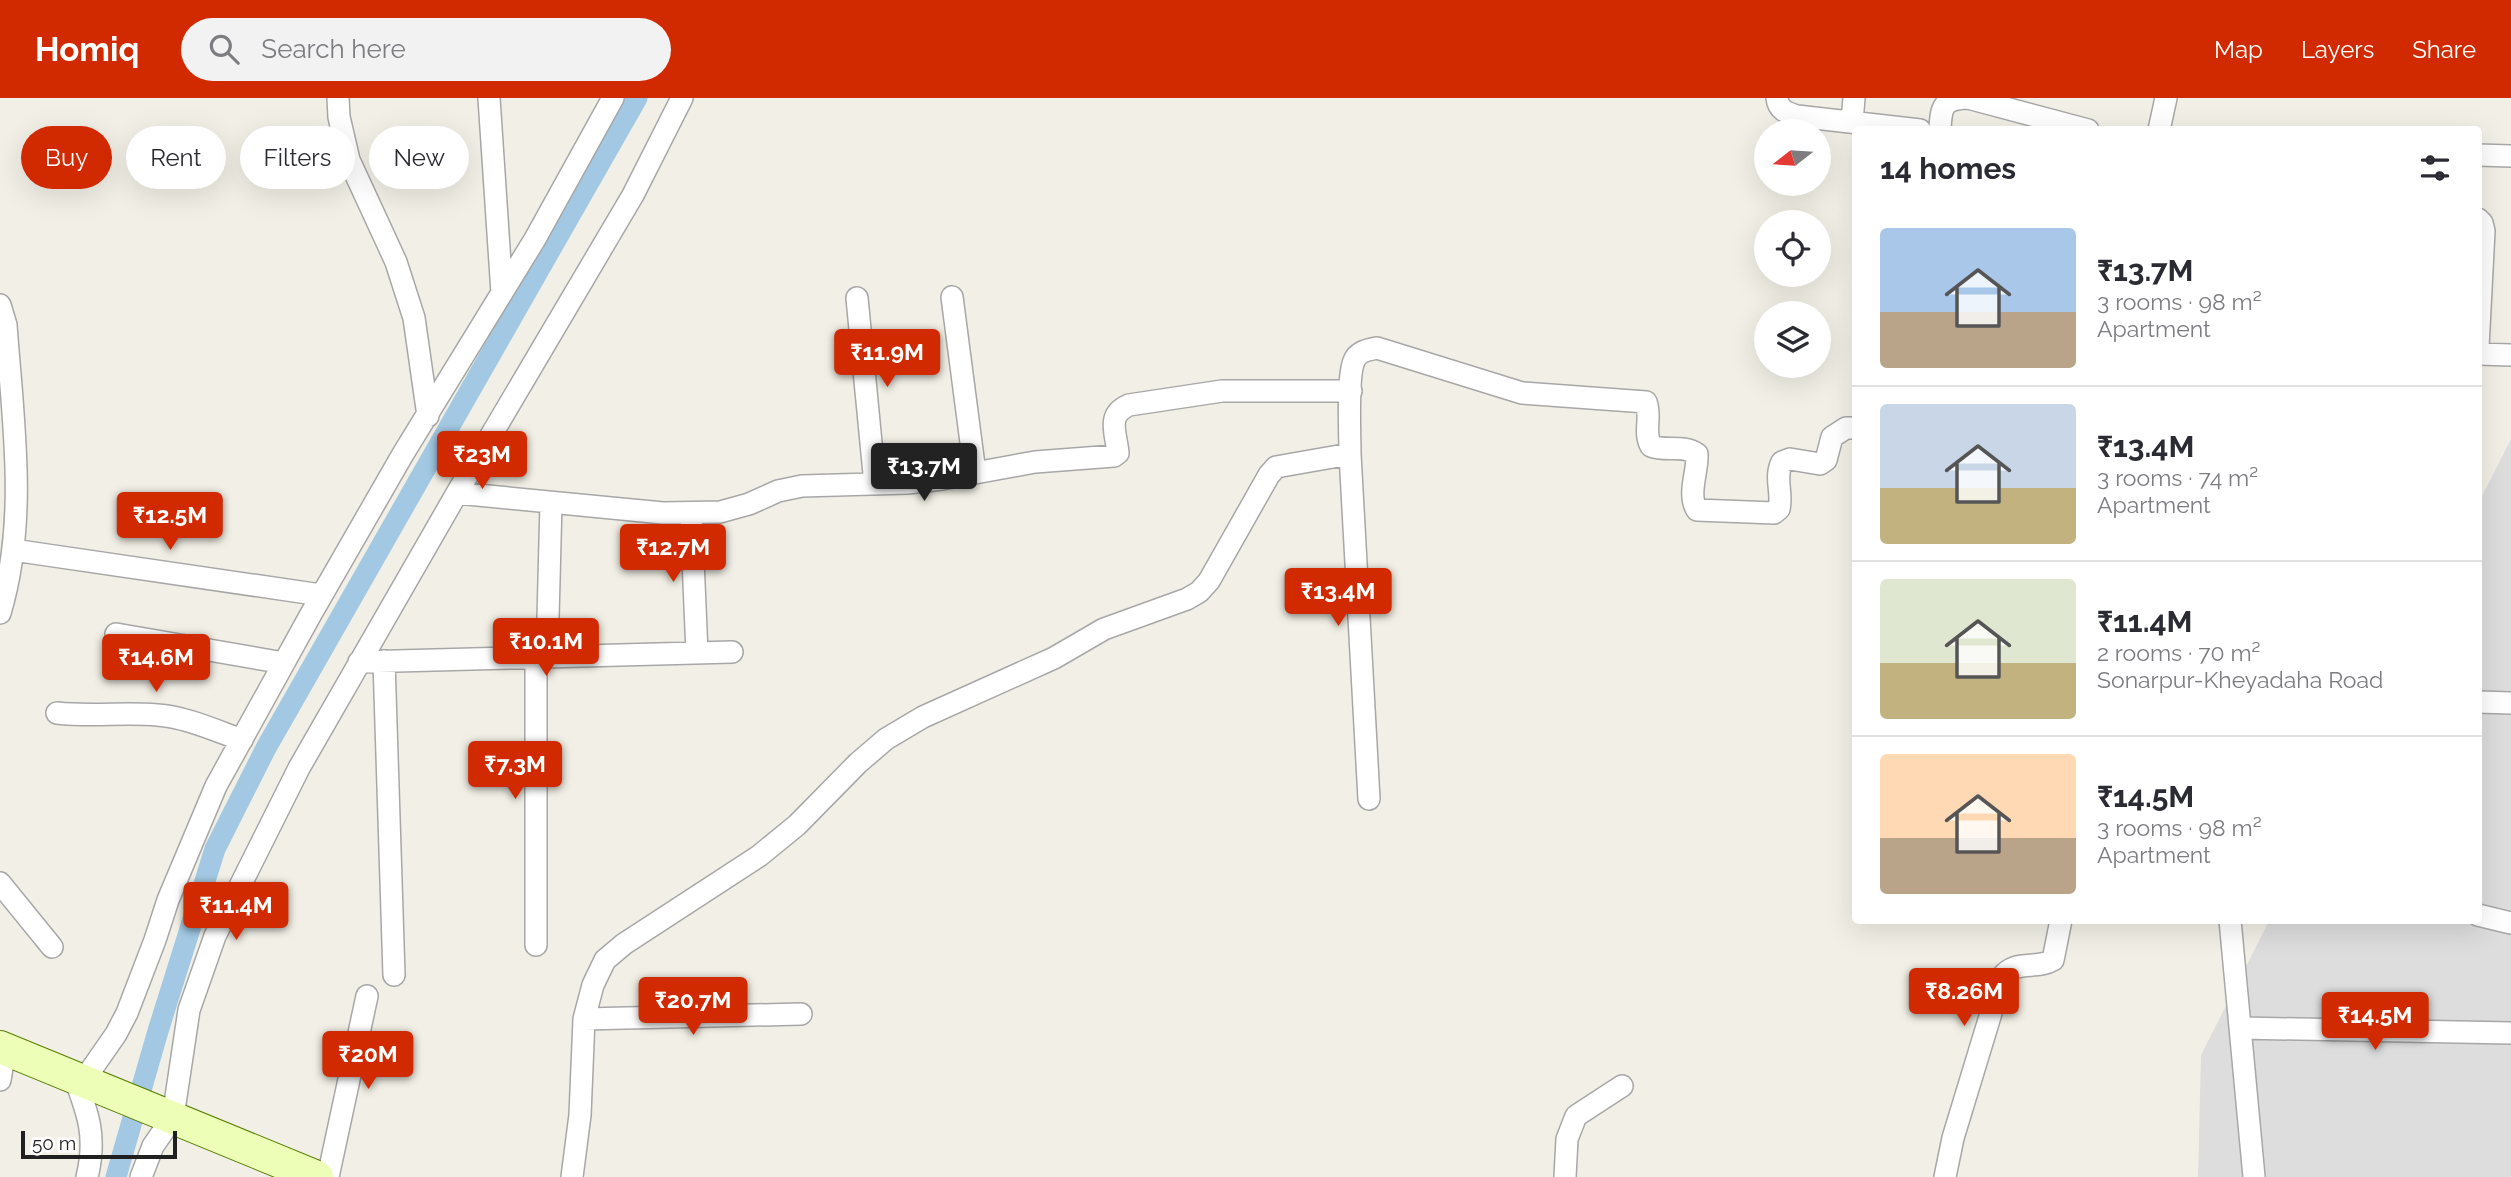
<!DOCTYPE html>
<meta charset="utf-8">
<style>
body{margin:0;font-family:Raleway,sans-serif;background:#f2f2f3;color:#2b2b33;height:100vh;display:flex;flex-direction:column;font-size:26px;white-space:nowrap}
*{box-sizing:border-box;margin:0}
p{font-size:23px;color:#7c7c81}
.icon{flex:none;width:38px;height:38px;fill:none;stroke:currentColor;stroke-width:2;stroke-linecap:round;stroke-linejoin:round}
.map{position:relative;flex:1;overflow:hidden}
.details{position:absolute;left:1852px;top:28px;width:630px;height:798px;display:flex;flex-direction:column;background:#fff;border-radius:7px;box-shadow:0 7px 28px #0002}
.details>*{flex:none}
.hud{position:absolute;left:21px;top:28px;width:665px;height:63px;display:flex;gap:14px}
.needle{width:46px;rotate:253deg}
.buttons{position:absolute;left:1754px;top:21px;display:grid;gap:14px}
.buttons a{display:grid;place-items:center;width:77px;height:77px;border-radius:50%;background:#fff;box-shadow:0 7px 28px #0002;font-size:35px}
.scale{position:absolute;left:21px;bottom:18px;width:156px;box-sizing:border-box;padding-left:7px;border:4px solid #202020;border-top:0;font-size:19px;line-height:24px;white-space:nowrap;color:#202020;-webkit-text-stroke:5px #fff;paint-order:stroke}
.price{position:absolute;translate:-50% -60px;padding:0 16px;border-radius:7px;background:#d12900;color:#fff;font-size:23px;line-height:46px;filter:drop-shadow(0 2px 4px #0008)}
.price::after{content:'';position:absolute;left:50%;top:42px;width:21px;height:16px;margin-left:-10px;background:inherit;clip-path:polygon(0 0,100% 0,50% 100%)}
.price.active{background:#222;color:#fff}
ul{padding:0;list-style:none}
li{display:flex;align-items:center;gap:21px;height:175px;padding:0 28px}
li+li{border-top:2px solid #e1e1e2}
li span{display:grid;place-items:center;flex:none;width:196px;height:140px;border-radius:7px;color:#555}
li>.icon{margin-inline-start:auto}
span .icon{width:84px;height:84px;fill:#fffc;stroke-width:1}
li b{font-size:30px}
h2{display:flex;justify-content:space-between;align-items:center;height:84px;padding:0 28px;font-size:30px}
.pill{padding:0 24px;border-radius:32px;background:#fff;box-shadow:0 7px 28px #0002;font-size:24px;line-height:63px}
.pill.active{background:#d12900;color:#fff}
header{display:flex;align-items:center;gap:42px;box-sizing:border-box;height:98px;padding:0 35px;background:#d12900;color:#fff}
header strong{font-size:33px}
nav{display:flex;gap:38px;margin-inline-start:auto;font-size:24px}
.search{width:490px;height:63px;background:#f2f2f3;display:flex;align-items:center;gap:18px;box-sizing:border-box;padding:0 24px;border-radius:38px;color:#7c7c81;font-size:26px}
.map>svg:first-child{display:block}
</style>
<header>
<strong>Homiq</strong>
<div class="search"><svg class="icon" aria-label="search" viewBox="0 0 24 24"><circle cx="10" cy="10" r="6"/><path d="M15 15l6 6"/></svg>Search here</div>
<nav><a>Map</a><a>Layers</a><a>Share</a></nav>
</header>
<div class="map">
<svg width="2511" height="1079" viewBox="0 0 2511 1079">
<rect width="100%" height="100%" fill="#f2f0e6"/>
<path fill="#dedddd" d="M2511 341V1079H2198L2201 957 2269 823 2478 822V406Z"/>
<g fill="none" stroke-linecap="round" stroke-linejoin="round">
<path stroke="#a2c8e3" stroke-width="21" d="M116 1079 158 933 215 751 266 650 637 0"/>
<g stroke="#a7a7a7" stroke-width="24">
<path id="street" d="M338 0 339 19 349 62 396 164 414 220 428 318
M489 0 502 195
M1777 0C1778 12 1787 15 1797 18L1920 32
M1852 24 1854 0
M1940 32C1941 8 1943 1 1968 0L2088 32
M2159 32 2166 0
M2478 57 2511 58
M2478 121 2482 125 2484 133 2478 249
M952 199 975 375
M857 200 875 386
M0 207 6 227C13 323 28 421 0 515
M2478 256 2511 257
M1350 356 1369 701
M457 395 663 415 720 414 749 406 778 393 802 388 907 385 942 381 1035 364 1114 358 1118 355C1116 334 1106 317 1129 307L1222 293H1351
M691 415 697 555
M13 452 321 497
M116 536 284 565
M547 559 551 405
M384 563 394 877
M359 564 732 554
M2478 604 2511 605
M57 615C91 619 124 614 157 617 186 619 214 632 242 642
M0 785 52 849
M2478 817 2511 825
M2230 822 2254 1079
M536 847V559
M584 921 801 916
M2240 930 2511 935
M74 978C88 1015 97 1039 87 1079
M0 982 5 951
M84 982 116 936 127 915 155 842 168 802 216 688 311 516 403 356 535 141 613 0
M141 1079 153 1048 173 1019 189 912 215 838 299 670 457 395 633 97 682 0
M328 1079 367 898
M572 1079 580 1017 584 921 593 887 605 862 624 846 759 758 797 727 858 665 886 641 923 619 1054 560 1104 531 1187 501 1199 494 1209 483 1269 377 1276 369 1350 356C1350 336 1347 279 1354 263 1358 253 1368 252 1377 250L1522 295 1646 304C1652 319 1643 334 1651 348 1666 354 1683 346 1697 356 1698 374 1687 396 1697 412L1774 415 1779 411C1783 396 1774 379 1782 364L1790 361 1820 366 1826 362 1832 339 1846 330H1855
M1565 1079 1567 1041 1576 1018 1622 988
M1945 1079 1953 1040 2002 879C2015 861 2036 872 2053 862L2061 822"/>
</g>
<g stroke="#587f00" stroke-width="34">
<path id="secondary" d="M0 949 317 1079"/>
</g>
<use href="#street" stroke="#fff" stroke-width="21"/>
<use href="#secondary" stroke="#edffb7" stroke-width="32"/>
</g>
</svg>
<div class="buttons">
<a><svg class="needle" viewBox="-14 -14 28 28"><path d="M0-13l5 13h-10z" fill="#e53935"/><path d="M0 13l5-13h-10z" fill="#7c7c81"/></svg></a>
<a><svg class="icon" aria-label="locate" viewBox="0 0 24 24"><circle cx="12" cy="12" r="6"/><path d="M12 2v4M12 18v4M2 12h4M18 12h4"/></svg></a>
<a><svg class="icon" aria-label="layers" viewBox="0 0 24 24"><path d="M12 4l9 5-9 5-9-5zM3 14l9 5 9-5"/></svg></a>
</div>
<div class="scale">50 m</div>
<b class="price" style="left:887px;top:291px">₹11.9M</b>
<b class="price" style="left:482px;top:393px">₹23M</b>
<b class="price active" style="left:924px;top:405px">₹13.7M</b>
<b class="price" style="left:170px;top:454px">₹12.5M</b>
<b class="price" style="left:673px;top:486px">₹12.7M</b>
<b class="price" style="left:1338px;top:530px">₹13.4M</b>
<b class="price" style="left:546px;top:580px">₹10.1M</b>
<b class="price" style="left:156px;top:596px">₹14.6M</b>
<b class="price" style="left:515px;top:703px">₹7.3M</b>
<b class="price" style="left:236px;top:844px">₹11.4M</b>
<b class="price" style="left:1964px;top:930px">₹8.26M</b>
<b class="price" style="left:693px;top:939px">₹20.7M</b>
<b class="price" style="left:2375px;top:954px">₹14.5M</b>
<b class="price" style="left:368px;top:993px">₹20M</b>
<div class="hud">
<a class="pill active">Buy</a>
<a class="pill">Rent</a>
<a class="pill">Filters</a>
<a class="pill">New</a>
</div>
<section class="details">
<h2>14 homes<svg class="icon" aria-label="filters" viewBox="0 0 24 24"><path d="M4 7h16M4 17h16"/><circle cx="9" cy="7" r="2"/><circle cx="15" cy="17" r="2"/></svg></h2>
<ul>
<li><span style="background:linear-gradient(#a9c7e8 60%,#b9a48a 0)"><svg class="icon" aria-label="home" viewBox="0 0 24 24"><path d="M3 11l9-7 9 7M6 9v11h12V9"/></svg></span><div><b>₹13.7M</b><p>3 rooms · 98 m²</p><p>Apartment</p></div></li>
<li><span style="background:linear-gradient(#c9d6e8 60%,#c2b280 0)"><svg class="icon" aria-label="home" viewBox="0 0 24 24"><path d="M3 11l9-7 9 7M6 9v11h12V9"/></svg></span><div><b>₹13.4M</b><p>3 rooms · 74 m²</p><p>Apartment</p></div></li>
<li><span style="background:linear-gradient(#dfe7d0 60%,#c2b280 0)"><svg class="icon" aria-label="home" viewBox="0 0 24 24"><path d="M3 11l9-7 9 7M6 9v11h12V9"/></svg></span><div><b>₹11.4M</b><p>2 rooms · 70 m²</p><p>Sonarpur-Kheyadaha Road</p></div></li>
<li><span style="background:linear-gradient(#ffd9b3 60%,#b9a48a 0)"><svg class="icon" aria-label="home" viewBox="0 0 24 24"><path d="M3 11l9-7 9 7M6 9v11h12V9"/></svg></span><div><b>₹14.5M</b><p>3 rooms · 98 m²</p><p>Apartment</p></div></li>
</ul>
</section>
</div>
